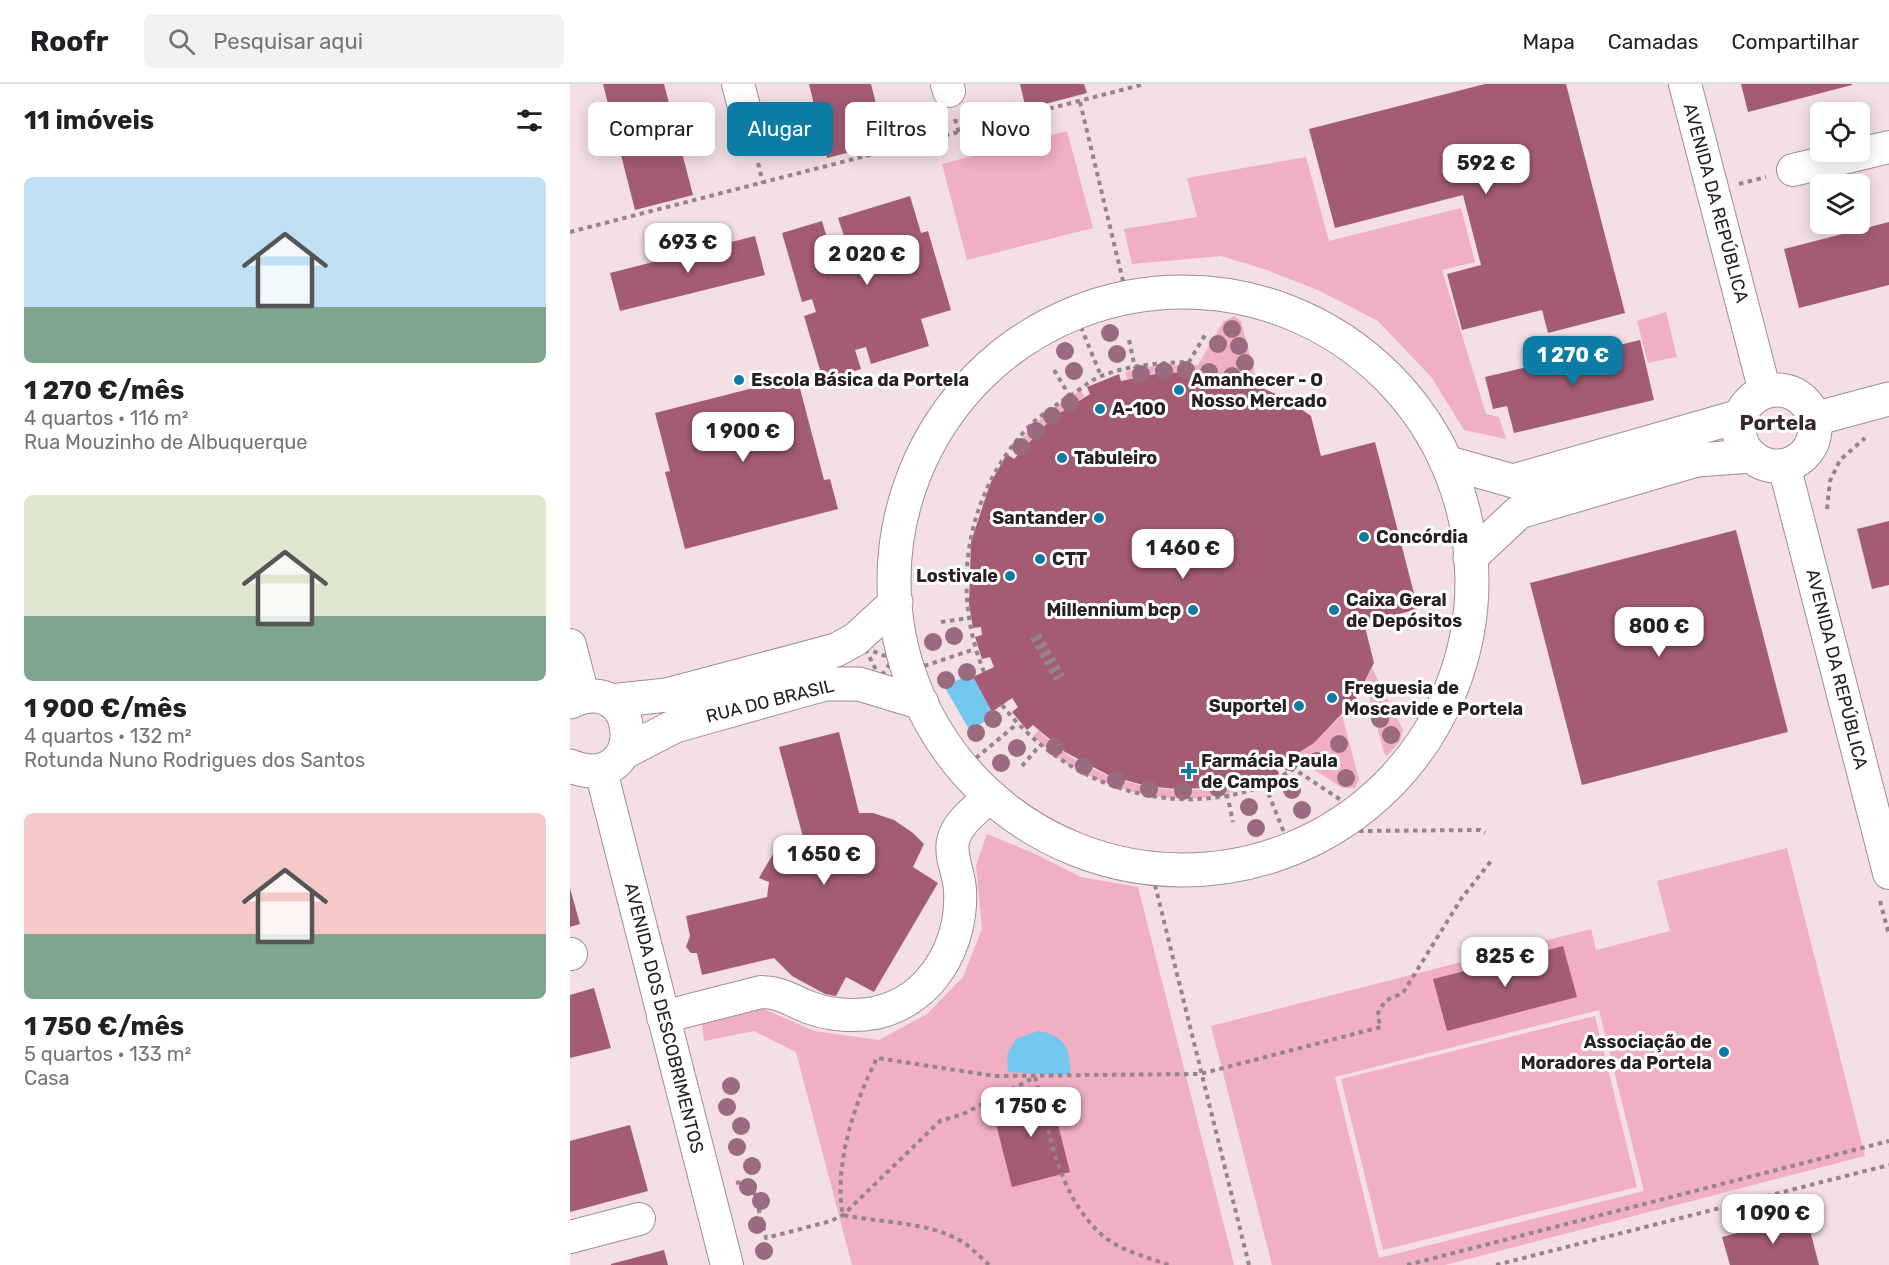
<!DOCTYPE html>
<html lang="pt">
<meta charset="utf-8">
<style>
body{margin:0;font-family:Rubik,sans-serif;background:#f2f2f2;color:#202124;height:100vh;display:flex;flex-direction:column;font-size:22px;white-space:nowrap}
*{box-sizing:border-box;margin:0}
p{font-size:20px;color:#757577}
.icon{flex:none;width:33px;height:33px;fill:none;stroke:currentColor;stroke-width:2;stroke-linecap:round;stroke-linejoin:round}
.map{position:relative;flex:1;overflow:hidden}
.panel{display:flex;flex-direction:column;background:#fff;width:570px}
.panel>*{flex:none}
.hud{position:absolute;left:18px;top:18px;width:570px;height:54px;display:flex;gap:12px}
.tools{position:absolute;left:1240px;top:18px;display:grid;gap:12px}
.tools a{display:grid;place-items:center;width:60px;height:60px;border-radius:9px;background:#fff;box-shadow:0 3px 15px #0003;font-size:30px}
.price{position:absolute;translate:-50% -51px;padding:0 14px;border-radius:12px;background:#fff;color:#222;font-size:20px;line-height:39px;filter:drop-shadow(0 2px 3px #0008)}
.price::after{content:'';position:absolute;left:50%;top:36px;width:18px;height:14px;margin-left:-9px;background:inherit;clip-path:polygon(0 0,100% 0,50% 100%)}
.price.on{background:#0d7ca5;color:#fff}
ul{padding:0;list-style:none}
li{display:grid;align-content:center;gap:12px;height:318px;padding:0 24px}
li span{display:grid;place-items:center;height:186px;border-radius:9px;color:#555}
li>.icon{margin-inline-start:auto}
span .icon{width:108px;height:108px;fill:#fffc;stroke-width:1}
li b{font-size:26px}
h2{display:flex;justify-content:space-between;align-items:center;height:72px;padding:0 24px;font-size:26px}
.pill{padding:0 21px;border-radius:9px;background:#fff;box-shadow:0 3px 15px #0003;font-size:21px;line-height:54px}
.pill.on{background:#0d7ca5;color:#fff}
header{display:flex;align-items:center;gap:36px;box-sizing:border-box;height:84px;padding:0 30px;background:#fff;border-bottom:2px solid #e0e0e0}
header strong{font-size:28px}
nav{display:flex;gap:33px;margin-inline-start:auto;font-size:21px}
.search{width:420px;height:54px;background:#f2f2f2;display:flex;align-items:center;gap:15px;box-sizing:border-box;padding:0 21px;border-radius:9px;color:#757577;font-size:22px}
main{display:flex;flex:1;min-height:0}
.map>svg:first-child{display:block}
</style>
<header>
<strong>Roofr</strong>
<div class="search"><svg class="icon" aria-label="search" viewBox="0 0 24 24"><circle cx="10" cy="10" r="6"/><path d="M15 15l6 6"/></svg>Pesquisar aqui</div>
<nav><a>Mapa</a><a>Camadas</a><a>Compartilhar</a></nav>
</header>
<main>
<section class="panel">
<h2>11 imóveis<svg class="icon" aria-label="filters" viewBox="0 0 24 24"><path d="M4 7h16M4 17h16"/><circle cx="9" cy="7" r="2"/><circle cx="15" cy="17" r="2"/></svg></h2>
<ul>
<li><span style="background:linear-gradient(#bfe0f5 70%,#7fa58c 0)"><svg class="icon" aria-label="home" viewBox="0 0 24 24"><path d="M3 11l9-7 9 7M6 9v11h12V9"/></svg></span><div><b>1 270 €/mês</b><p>4 quartos · 116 m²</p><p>Rua Mouzinho de Albuquerque</p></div></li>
<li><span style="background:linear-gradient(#dfe7d0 65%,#7fa58c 0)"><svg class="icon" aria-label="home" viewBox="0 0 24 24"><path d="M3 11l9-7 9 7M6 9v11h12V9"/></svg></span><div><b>1 900 €/mês</b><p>4 quartos · 132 m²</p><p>Rotunda Nuno Rodrigues dos Santos</p></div></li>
<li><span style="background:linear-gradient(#f6c9c9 65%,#7fa58c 0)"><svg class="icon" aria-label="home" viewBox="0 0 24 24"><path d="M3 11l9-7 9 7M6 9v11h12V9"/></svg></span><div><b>1 750 €/mês</b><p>5 quartos · 133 m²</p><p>Casa</p></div></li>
</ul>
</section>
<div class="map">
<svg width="1319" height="1181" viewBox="0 0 1319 1181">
<rect width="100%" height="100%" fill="#f3dfe4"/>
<path fill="#f0afc3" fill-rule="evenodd" d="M497 47 523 144 397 176 372 80Z
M736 73 759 157 891 124 905 178 872 186 916 330 929 333 936 355 894 346 862 294 808 237 750 207 697 186 651 172 562 180 554 145 627 133 617 94Z
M1096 228 1107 273 1078 279 1067 237Z
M664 232 671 237 688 302C646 290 601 280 558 296L555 288 559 287 589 281H628L653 238Z
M511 306 514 313 482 334 449 369 443 364 477 328Z
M802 584 833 646 830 657 817 672 814 669 795 597Z
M772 631 789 696 785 704H773L731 678 715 687 712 680 744 659Z
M469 646C512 696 607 720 669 698L671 705C603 730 512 703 463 652Z
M417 750 463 769 511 793 568 803 664 1181H282L226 968 184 947 134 957 132 939 189 923 244 947 309 956 357 930 393 893 412 845 406 781Z
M1217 764 1295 1072 875 1181H702L641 942 1021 845 1026 866 1100 847 1087 797ZM1029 926 1074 1107 809 1174 765 993Z
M1025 932 1067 1103 813 1166 771 995Z"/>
<path fill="#74c7ef" d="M401 590 424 631 400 647 374 602Z
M468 947C494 950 502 967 500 991L438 988 437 971 446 955Z"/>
<path fill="#a45c75" d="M33 0H94L123 111 65 126Z
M239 0H301L316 59 257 74Z
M450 0H514L517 9 456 25Z
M915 0H996L1055 229 978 249 972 226 892 246 877 190 911 181 893 111 765 144 739 45Z
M1171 0H1282V1L1178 28Z
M340 112 351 149 358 147 381 226 351 235 359 262 301 280 296 263 285 266 291 285 253 296 234 232 246 228 242 215 232 218 212 149 252 137 258 157 274 152 268 134Z
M1319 138V201L1229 224 1214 165Z
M185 152 195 191 50 227 40 189Z
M1070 256 1084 316 944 349 937 322 923 325 915 293Z
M620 288 650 291 678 298 706 310 731 325 741 332 751 372 805 358 848 525 794 539 804 579 785 616 744 659 706 683 709 690 678 703 675 696 636 704 606 705 577 702 540 692 495 668 463 641 457 646 442 628 448 623 442 614 422 628 403 593 424 583 420 573 412 575 405 553 412 551 411 543 403 544 399 520 401 458 420 400 435 373 438 371 444 375 482 334 520 310 517 303 549 290 551 297 590 289Z
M227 293 254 396 260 395 268 425 115 465 95 388 100 387 85 329Z
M1319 437V501L1302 505 1287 445Z
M1166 446 1218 648 1012 701 960 499Z
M269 648 289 729H303L324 736 343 749 354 760 343 783 368 799 304 908 276 893 266 912 255 910 222 892 204 874 132 891 127 869H121L116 863 120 852 116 832 197 813 199 798 189 794 194 785 213 754 221 761 226 755 233 753 209 663Z
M0 804 10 840 0 843Z
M993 862 1007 913 877 947 863 895Z
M24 904 41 964 0 974V911Z
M479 1005 500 1088 442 1103 421 1020Z
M60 1041 78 1107 0 1128V1057Z
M1236 1131 1249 1181H1160L1152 1153Z
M94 1166 98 1181H41V1180Z"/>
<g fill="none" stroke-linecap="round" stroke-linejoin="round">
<g stroke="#a08d92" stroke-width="34">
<path id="minor" d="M168 0 182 53
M377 0 379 7
M1115 0 1195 308
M1223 86 1319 63
M1214 381 1319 789
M0 561 13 612
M31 687 157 1181
M0 870H1
M93 933 191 908C211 908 220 916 238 923 258 931 283 933 305 929 362 917 393 860 390 806 389 788 380 774 383 757 387 738 408 724 421 712
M0 1153 69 1135"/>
</g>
<g stroke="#a08d92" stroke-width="35">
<path id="major" d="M324 497a289 289 0 1 1 578 0a289 289 0 1 1-578 0Z
M1169 344a38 38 0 1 1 76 0a38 38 0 1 1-76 0Z
M1244 335 1319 315
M876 378 943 397 1170 332
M900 474 949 428 1127 376 1181 372
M40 617 97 611 266 566 286 555 326 518
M0 618C73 583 79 713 0 682
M53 669 105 642 255 600H289L352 619"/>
</g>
<path stroke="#948589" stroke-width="4" stroke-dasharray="4.5 4.5" stroke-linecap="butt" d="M510 18 553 197
M385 35 389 49
M188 79 193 99
M1169 100 1196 93
M0 148 575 0
M511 243 531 292
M559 256 565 284
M484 286 499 311
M1257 425 1260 397 1270 376 1295 354
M371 538 399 534
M469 550 493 592
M466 552 489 594
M462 554 486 596
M295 564 323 575 310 594Z
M354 582 405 565
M414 588C381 507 395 415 453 349 469 330 490 319 510 305 517 300 522 296 529 293 557 281 589 279 619 278L635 251
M432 621C494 700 599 738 696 701 706 697 714 690 724 685L774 718
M406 674 447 640
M452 682 470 661
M695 701 715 751
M657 710 663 738
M789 747 910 746 915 749
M585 801 679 1181
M1310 817 1319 851
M166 1099 181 1096 196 1154 261 1137 273 1131 370 1037 393 1030 465 993C479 1047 488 1112 532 1151 551 1167 577 1173 599 1181
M419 1181C410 1173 401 1163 391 1157 356 1137 311 1139 273 1131 263 1083 285 1017 307 974L425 992 630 990 811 943 807 931 815 917 833 909 891 815 921 777
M837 1181 1319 1057
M926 1181 1319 1081"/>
<use href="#minor" stroke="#fff" stroke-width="32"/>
<use href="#major" stroke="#fff" stroke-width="33"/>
</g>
<g fill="#9a6b7e">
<circle cx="662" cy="245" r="9"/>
<circle cx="540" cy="249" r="9"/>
<circle cx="648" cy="260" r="9"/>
<circle cx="669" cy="262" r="9"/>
<circle cx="495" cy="267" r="9"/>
<circle cx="547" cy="270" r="9"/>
<circle cx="675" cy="279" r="9"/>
<circle cx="616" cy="286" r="9"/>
<circle cx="504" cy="287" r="9"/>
<circle cx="594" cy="287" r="9"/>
<circle cx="639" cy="288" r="9"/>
<circle cx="571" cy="290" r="9"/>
<circle cx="662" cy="292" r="9"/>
<circle cx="686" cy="299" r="9"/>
<circle cx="500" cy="319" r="9"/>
<circle cx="482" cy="332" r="9"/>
<circle cx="466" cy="347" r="9"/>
<circle cx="451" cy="363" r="9"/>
<circle cx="384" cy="552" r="9"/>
<circle cx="363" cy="558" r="9"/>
<circle cx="397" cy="588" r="9"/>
<circle cx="376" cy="596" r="9"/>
<circle cx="423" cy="635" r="9"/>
<circle cx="810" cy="635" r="9"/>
<circle cx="406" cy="649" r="9"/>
<circle cx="821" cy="651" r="9"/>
<circle cx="769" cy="660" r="9"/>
<circle cx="485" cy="663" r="9"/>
<circle cx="447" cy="664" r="9"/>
<circle cx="747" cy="677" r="9"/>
<circle cx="720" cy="678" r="9"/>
<circle cx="431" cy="679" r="9"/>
<circle cx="514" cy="682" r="9"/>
<circle cx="776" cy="694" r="9"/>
<circle cx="546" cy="696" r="9"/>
<circle cx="648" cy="704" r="9"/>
<circle cx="579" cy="705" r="9"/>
<circle cx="722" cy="706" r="9"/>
<circle cx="613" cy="707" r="9"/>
<circle cx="679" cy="723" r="9"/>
<circle cx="732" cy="726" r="9"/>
<circle cx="686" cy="744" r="9"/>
<circle cx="161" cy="1002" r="9"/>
<circle cx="157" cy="1023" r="9"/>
<circle cx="171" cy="1042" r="9"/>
<circle cx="167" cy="1063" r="9"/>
<circle cx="182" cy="1082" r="9"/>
<circle cx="178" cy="1103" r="9"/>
<circle cx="191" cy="1117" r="9"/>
<circle cx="187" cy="1141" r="9"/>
<circle cx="194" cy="1167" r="9"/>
</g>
<g fill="#0d7ca5" stroke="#fff" stroke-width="2">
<circle cx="169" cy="296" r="6"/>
<circle cx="609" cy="306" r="6"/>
<circle cx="530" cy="325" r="6"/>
<circle cx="492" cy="374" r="6"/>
<circle cx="529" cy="434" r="6"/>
<circle cx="794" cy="453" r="6"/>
<circle cx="470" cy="475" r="6"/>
<circle cx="440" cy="492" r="6"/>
<circle cx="623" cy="526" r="6"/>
<circle cx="764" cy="526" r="6"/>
<circle cx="762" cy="614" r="6"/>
<circle cx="729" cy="622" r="6"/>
<path d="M616 678h6v6h6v6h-6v6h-6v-6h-6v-6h6z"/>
<circle cx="1154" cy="968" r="6"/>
</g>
<g text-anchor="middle" stroke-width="6" stroke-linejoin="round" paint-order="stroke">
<g font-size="18" fill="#282022" stroke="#fff">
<text transform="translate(1146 119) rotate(75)" y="6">AVENIDA DA REPÚBLICA</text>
<text transform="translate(1267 585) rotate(76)" y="6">AVENIDA DA REPÚBLICA</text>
<text transform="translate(200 617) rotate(-14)" y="6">RUA DO BRASIL</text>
<text transform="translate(94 934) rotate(76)" y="6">AVENIDA DOS DESCOBRIMENTOS</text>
</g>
<g font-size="18" font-weight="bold" fill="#282022" stroke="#fff" text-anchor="start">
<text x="181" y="302">Escola Básica da Portela</text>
<text x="621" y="302">Amanhecer - O<tspan x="621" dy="21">Nosso Mercado</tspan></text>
<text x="542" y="331">A-100</text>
<text x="504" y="380">Tabuleiro</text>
<text x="517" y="440" text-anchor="end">Santander</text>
<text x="806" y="459">Concórdia</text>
<text x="482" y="481">CTT</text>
<text x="428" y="498" text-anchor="end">Lostivale</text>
<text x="776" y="522">Caixa Geral<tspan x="776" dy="21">de Depósitos</tspan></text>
<text x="611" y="532" text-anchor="end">Millennium bcp</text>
<text x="774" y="610">Freguesia de<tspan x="774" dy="21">Moscavide e Portela</tspan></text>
<text x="717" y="628" text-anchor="end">Suportel</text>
<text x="631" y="683">Farmácia Paula<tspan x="631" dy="21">de Campos</tspan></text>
<text x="1142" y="964" text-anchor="end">Associação de<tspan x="1142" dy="21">Moradores da Portela</tspan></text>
</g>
<g font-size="21" font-weight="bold" fill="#38282d" stroke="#fff">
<text x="1208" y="346">Portela</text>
</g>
</g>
</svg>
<div class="tools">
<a><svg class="icon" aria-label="locate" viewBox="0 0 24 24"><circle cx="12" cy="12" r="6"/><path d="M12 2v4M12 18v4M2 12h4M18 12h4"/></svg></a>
<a><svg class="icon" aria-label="layers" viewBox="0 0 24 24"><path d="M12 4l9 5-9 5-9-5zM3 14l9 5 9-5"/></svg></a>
</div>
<b class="price" style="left:916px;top:111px">592 €</b>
<b class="price" style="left:118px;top:190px">693 €</b>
<b class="price" style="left:297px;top:202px">2 020 €</b>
<b class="price on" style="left:1003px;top:303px">1 270 €</b>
<b class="price" style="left:173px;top:379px">1 900 €</b>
<b class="price" style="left:613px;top:496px">1 460 €</b>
<b class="price" style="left:1089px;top:574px">800 €</b>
<b class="price" style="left:254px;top:802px">1 650 €</b>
<b class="price" style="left:935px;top:904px">825 €</b>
<b class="price" style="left:461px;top:1054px">1 750 €</b>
<b class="price" style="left:1203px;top:1161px">1 090 €</b>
<div class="hud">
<a class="pill">Comprar</a>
<a class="pill on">Alugar</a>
<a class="pill">Filtros</a>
<a class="pill">Novo</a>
</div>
</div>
</main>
